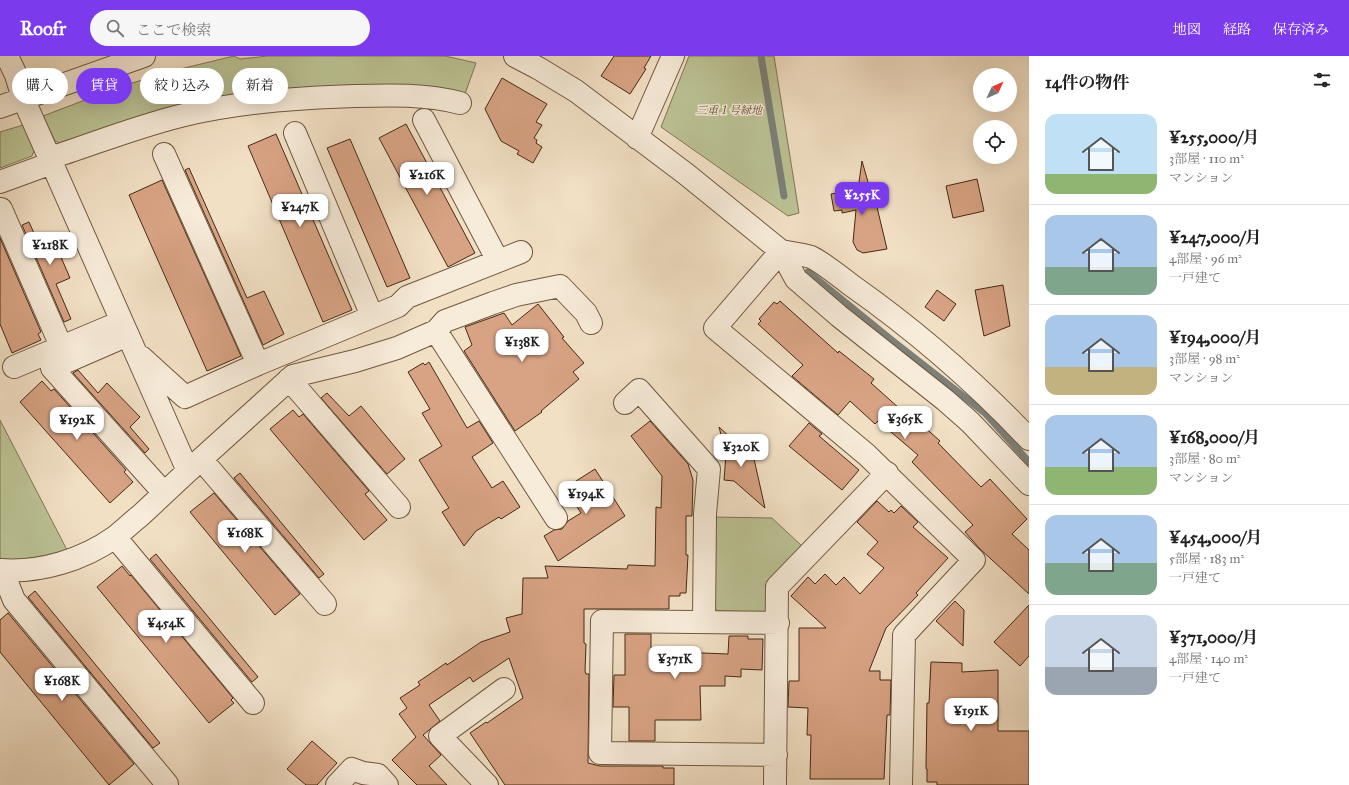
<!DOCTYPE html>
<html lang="ja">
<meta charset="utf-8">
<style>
body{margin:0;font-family:"IM FELL Great Primer","Noto Serif JP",serif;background:#f6f6f6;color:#222;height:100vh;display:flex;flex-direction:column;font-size:15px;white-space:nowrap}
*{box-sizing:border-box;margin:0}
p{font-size:13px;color:#767676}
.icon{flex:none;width:22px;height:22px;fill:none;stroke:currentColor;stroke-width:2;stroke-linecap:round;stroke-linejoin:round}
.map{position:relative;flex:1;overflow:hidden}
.sheet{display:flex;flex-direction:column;background:#fff;width:320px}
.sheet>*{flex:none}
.hud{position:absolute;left:12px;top:12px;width:380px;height:36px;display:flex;gap:8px}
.needle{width:26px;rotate:46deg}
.controls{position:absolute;left:973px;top:12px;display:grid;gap:8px}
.controls a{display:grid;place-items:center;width:44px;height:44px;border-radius:50%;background:#fff;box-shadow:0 4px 16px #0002;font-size:20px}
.price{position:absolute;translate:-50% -34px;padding:0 9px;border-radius:8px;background:#fff;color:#222;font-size:13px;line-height:26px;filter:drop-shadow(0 1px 2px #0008)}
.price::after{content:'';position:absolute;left:50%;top:24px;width:12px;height:9px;margin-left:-6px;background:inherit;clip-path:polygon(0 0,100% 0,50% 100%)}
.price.active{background:#7c3aed;color:#fff}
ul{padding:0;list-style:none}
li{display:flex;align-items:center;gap:12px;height:100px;padding:0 16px}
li+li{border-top:1px solid #e0e0e0}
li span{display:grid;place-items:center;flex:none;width:112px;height:80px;border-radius:12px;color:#555}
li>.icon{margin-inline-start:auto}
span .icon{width:48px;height:48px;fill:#fffc;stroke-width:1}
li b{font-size:17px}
h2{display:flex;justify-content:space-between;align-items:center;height:48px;padding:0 16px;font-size:17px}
.pill{padding:0 14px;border-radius:18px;background:#fff;box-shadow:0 4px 16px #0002;font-size:14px;line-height:36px}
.pill.active{background:#7c3aed;color:#fff}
header{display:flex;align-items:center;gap:24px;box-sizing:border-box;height:56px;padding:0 20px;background:#7c3aed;color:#fff}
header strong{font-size:19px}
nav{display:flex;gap:22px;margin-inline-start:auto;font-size:14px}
.search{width:280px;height:36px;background:#f6f6f6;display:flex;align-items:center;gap:10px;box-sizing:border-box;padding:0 14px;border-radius:22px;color:#767676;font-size:15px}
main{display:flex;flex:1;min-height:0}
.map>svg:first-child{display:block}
</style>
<header>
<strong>Roofr</strong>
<div class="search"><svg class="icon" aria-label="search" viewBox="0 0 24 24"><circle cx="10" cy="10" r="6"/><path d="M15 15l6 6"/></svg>ここで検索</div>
<nav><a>地図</a><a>経路</a><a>保存済み</a></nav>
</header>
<main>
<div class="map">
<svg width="1029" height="729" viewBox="0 0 1029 729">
<rect width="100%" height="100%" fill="#f2e0c5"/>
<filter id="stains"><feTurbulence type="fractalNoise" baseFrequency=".005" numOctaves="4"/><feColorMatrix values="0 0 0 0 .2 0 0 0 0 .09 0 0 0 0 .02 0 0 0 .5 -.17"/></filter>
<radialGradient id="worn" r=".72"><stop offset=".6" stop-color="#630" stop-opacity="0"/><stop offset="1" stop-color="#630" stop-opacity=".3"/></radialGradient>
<path fill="#bbc294" stroke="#807653" d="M234 0 240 3 268 0H445L476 7 465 38 392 30 65 89 55 85 43 60 119 31 172 15Z
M689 0H774L799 157 788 160 661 71Z
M23 69 35 92 32 100 0 112V76Z
M0 364 67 494C42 501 25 504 0 504Z
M713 461 772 462 803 491 768 556 719 555 713 553Z"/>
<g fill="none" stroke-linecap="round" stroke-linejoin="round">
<path stroke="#7c8079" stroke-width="7" d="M761 0 784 140
M808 216 894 286 985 357 1029 406"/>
</g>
<path fill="#d8a384" stroke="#452a12" d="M614 0H651L644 12 646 13 630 38 601 20Z
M502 22 547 48 536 66 542 69 534 82 537 84 536 87 542 91 533 107 517 98 519 95 501 85 485 53Z
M406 68 475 197 448 211 379 82Z
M276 78 352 254 323 266 248 90Z
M350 83 410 222 387 231 327 92Z
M862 105 874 147H876L887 193 863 197 857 194 853 186 856 154 842 157V154L834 155 831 138 858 133Z
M189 112 247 242 264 235 284 278 263 289 185 114Z
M977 123 984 155 953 162 946 130Z
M162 124 241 300 207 315 129 139Z
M29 166 37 184 51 178 70 222 56 228 71 263 64 266 22 169Z
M0 182 41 276 38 278 41 284 12 297 0 268Z
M1003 229 1010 270 984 280 975 234Z
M937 234 956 248 944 265 925 251Z
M780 245 838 297 839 295 874 323 871 327 909 361 911 359 940 385 938 387 981 431 990 423 1027 463 1012 478 1029 494V538L979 492 965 476 973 469 912 406 918 399 878 365 875 368 850 345 838 359 792 320 803 309 758 268 761 265 759 263 774 246 777 248Z
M538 248 564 281 562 282 584 307 573 316 579 323 541 355 542 356 515 375 464 295 472 289 465 271 504 257 512 269Z
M429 306 467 372 479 365 493 387 472 401 492 432 503 425 520 451 501 463 499 461 476 475 464 490 442 456 449 452 419 404 442 390 422 357 430 353 408 316 423 307 425 309Z
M78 314 98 337 107 327 140 361 130 371 149 393 145 397 73 317Z
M42 325 51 335 54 333 126 414 124 416 133 426 110 447 20 346Z
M327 337 349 360 361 350 405 403 387 418 321 342Z
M293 354 299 361 303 358 369 435 365 438 387 464 364 484 270 373Z
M650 365 688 408 693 424 692 460H686V499H688L686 537H680V540H669V553H584V587L586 588 585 615 586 618H589L588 707 600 710H663V712H674V729H505L470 677 486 666 487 667 523 642 509 602 473 626 470 621 429 649 440 665 423 679 441 699 429 710 447 729H417L392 704 416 681 399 658 407 652 400 642 420 629 418 626 446 607 447 609 481 586 510 576 506 562 522 558 523 522H548L545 510 627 513 628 509 655 510 656 451 661 452 662 420 631 380Z
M809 367 822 378 819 380 859 414 842 434 789 390Z
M719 371 754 403 765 452 734 425 724 424 726 398Z
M595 413 625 460 558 505 544 480 554 474 562 473 568 465 581 457 565 432Z
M240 417 324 518 319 522 234 422Z
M214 437 300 538 275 559 190 456Z
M877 445 889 456 891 454 894 457 901 450 918 466 913 471 948 502 916 537 918 539 886 572 869 615H880V624H891L890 659H887L884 723H810L811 679H807L808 652 788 651 789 625H799V572H826L791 540 808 521 815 528 825 518 836 529 844 521 860 538 884 512 867 498 878 486 857 466Z
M156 498 258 621 252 626 150 503Z
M122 510 130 520 131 519 233 642 231 644 234 647 209 667 97 531Z
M35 535 160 687 153 692 28 541Z
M955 545 964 554 963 590 936 565Z
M1029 549V600L1020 610 994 586Z
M8 557 134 708 109 729 0 596V564Z
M625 578H651V595L728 598 729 580H748V583H763L762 614 741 613V621L725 620V630H700L701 664H655V685H629V651H613L614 619H625Z
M931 606 962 607V616L998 614V675H1029V729H937V726H927V713H926L927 647H929Z
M312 685 337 707 317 729H306L287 713Z"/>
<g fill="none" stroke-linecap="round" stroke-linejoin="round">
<g stroke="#70583f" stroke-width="24">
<path id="minor" d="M515 0 538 12 576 35 686 118 781 195 796 223 839 260 945 344 970 366 1029 428
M0 51 144 0
M424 64 498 205
M295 77 372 260
M637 82 673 0
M164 98 258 308
M50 102C93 88 136 71 180 60 236 46 297 42 355 40 390 39 426 38 460 47
M0 126 52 107
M1 153 61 290
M781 195 715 272 867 399 974 504 904 579 901 729
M781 195C791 197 802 198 811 201 820 205 842 222 851 229 915 274 975 326 1029 383
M436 275 556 462
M128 279 52 312 164 437
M141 301 185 341 258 308 398 250 407 241 521 196
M14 311 121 266
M289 323 399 451
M625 347 639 334 709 413 705 458 704 566
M201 403 325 548
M188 415 293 320 355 305 397 292 436 275 445 265 493 247 516 239 560 230 586 257 591 267
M115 481 253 647
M0 514C40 517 83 504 115 481 124 474 132 466 141 459 157 444 172 430 188 415L23 42 16 19 7 0
M2 514 14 544 167 728
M776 699 600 697 602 565 778 567
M337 729 352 713 363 717 378 719 387 729
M487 729 440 680 504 633
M775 729 777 531 887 417"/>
</g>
<use href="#minor" stroke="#f7ebd9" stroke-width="22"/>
</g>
<g text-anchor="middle" stroke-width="3" stroke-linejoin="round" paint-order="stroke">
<g font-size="11" font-style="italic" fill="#625032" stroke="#f7ebd9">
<text x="729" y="58">三重１号緑地</text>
</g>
</g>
<rect width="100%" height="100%" filter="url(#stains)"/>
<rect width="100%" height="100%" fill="url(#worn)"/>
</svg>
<div class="controls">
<a><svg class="needle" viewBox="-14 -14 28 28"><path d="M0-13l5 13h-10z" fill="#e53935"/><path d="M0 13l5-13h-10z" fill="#767676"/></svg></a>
<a><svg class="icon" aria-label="locate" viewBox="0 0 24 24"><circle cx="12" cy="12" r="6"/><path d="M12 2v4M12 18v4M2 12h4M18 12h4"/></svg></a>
</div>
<b class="price" style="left:427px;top:140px">¥216K</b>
<b class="price active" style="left:862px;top:160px">¥255K</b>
<b class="price" style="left:300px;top:172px">¥247K</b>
<b class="price" style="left:50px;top:210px">¥218K</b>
<b class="price" style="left:522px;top:307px">¥138K</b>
<b class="price" style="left:905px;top:384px">¥365K</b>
<b class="price" style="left:77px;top:385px">¥192K</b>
<b class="price" style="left:741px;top:412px">¥320K</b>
<b class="price" style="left:586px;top:459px">¥194K</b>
<b class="price" style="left:245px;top:498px">¥168K</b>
<b class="price" style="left:166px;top:588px">¥454K</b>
<b class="price" style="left:675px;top:624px">¥371K</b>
<b class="price" style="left:62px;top:646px">¥168K</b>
<b class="price" style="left:971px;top:676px">¥191K</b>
<div class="hud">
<a class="pill">購入</a>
<a class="pill active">賃貸</a>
<a class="pill">絞り込み</a>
<a class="pill">新着</a>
</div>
</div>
<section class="sheet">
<h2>14件の物件<svg class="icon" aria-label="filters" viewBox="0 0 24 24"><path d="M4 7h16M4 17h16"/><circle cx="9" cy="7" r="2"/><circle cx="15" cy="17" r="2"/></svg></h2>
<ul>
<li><span style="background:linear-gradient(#bfe0f5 75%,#8fb573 0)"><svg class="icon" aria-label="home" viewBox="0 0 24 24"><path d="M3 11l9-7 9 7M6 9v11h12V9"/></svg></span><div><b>¥255,000/月</b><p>3部屋 · 110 m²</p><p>マンション</p></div></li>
<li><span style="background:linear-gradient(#a9c7e8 65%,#7fa58c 0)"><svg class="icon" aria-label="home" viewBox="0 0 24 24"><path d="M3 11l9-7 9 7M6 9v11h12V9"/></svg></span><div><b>¥247,000/月</b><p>4部屋 · 96 m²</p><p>一戸建て</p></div></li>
<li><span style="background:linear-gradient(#a9c7e8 65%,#c2b280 0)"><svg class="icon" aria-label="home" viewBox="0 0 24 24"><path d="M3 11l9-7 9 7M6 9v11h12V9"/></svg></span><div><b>¥194,000/月</b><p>3部屋 · 98 m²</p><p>マンション</p></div></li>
<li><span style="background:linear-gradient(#a9c7e8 65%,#8fb573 0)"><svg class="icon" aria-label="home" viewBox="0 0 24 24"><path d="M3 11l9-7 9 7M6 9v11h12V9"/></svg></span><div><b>¥168,000/月</b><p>3部屋 · 80 m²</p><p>マンション</p></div></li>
<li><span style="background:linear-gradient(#a9c7e8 60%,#7fa58c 0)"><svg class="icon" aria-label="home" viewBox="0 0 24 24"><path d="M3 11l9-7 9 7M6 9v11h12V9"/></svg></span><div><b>¥454,000/月</b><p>5部屋 · 183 m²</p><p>一戸建て</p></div></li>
<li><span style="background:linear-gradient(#c9d6e8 65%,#9aa5b1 0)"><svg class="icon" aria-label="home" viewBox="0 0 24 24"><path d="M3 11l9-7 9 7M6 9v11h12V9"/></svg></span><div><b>¥371,000/月</b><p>4部屋 · 140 m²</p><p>一戸建て</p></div></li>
</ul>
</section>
</main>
